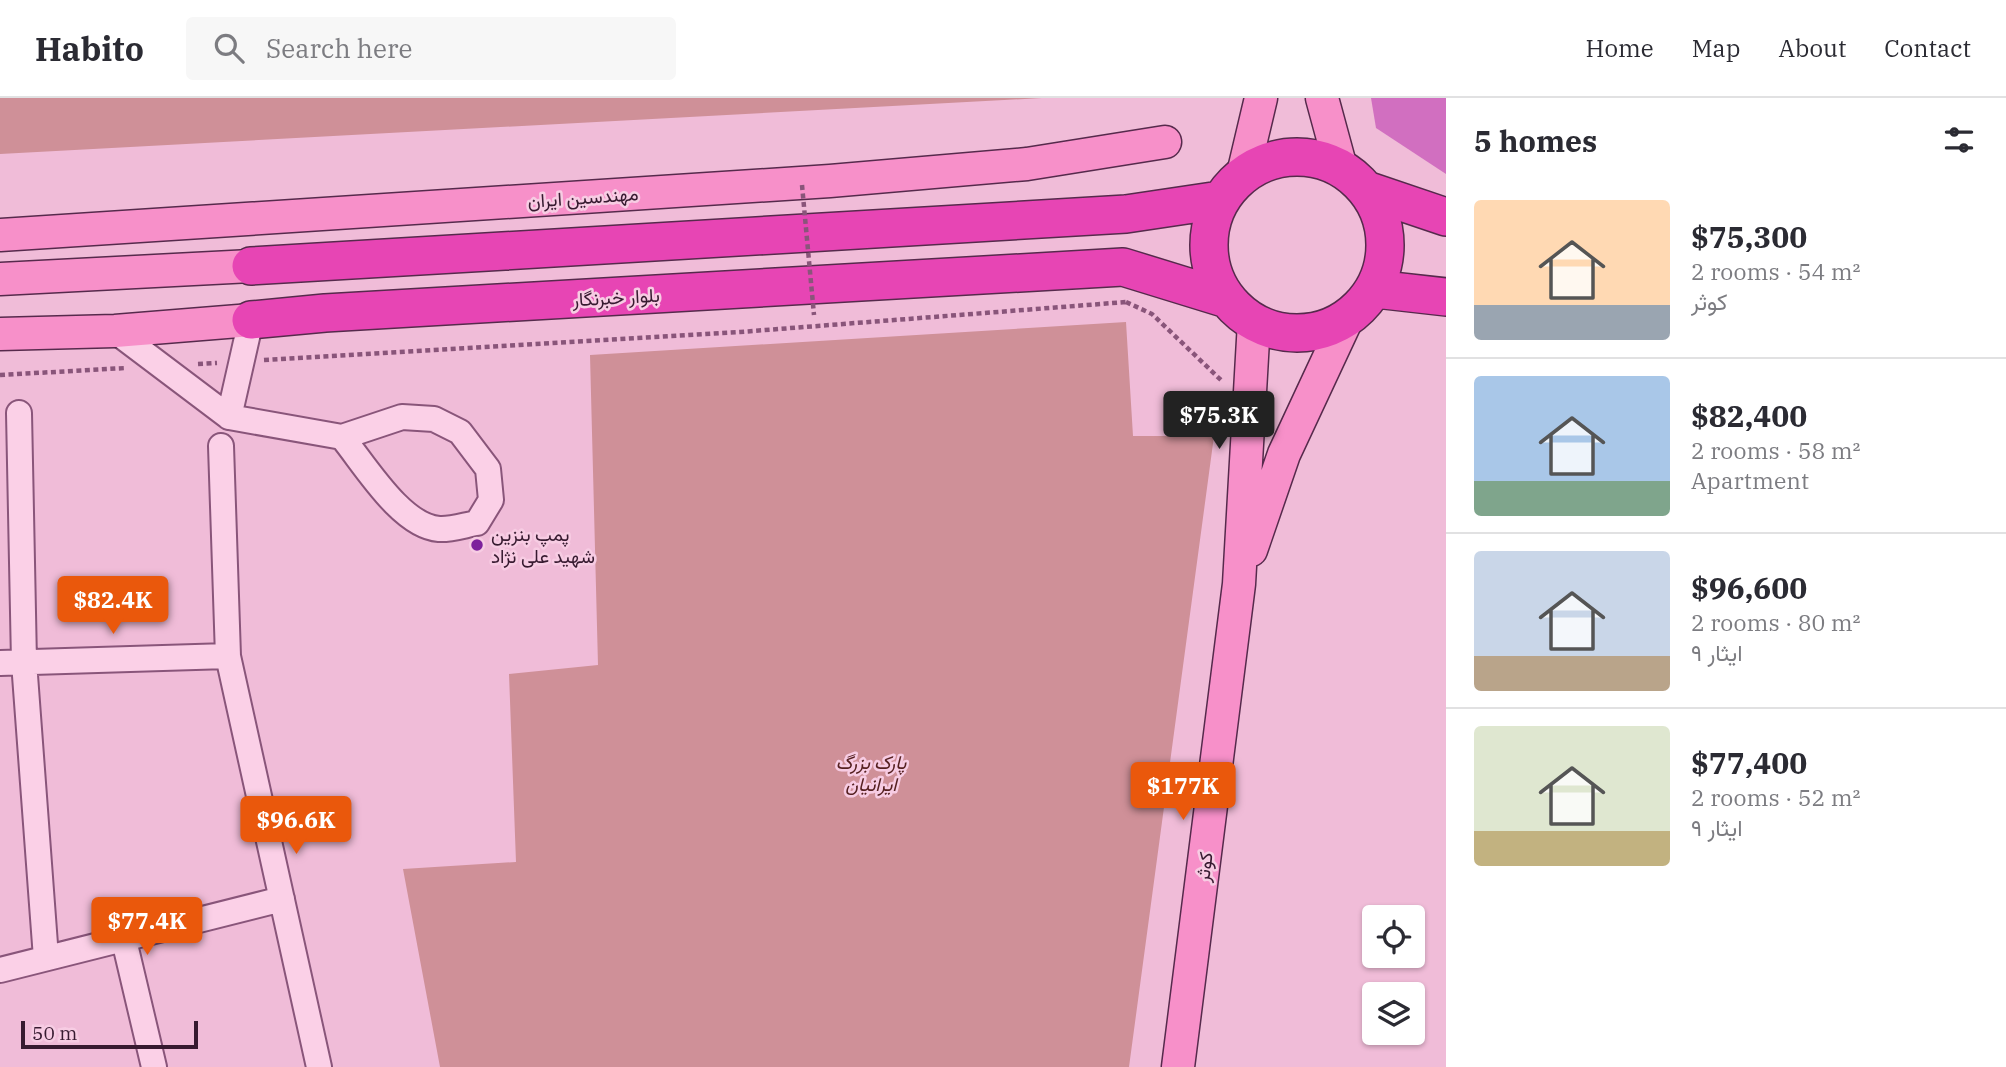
<!DOCTYPE html>
<meta charset="utf-8">
<style>
body{margin:0;font-family:"IBM Plex Serif",Vazirmatn,serif;background:#f7f7f7;color:#2b2b33;height:100vh;display:flex;flex-direction:column;font-size:26px;white-space:nowrap}
*{box-sizing:border-box;margin:0}
p{font-size:23px;color:#7c7c81}
.icon{flex:none;width:38px;height:38px;fill:none;stroke:currentColor;stroke-width:2;stroke-linecap:round;stroke-linejoin:round}
.map{position:relative;flex:1;overflow:hidden}
.side{display:flex;flex-direction:column;background:#fff;width:560px}
.side>*{flex:none}
.tools{position:absolute;left:1362px;top:807px;display:grid;gap:14px}
.tools a{display:grid;place-items:center;width:63px;height:63px;border-radius:7px;background:#fff;box-shadow:0 2px 5px #0004;font-size:35px}
.scale{position:absolute;left:21px;bottom:18px;width:177px;box-sizing:border-box;padding-left:7px;border:4px solid #371a30;border-top:0;font-size:19px;line-height:24px;white-space:nowrap;color:#371a30;-webkit-text-stroke:5px #f7cce3;paint-order:stroke}
.price{position:absolute;translate:-50% -60px;padding:0 16px;border-radius:7px;background:#ea580c;color:#fff;font-size:23px;line-height:46px;filter:drop-shadow(0 2px 4px #0008)}
.price::after{content:'';position:absolute;left:50%;top:42px;width:21px;height:16px;margin-left:-10px;background:inherit;clip-path:polygon(0 0,100% 0,50% 100%)}
.price.selected{background:#222;color:#fff}
ul{padding:0;list-style:none}
li{display:flex;align-items:center;gap:21px;height:175px;padding:0 28px}
li+li{border-top:2px solid #e1e1e2}
li span{display:grid;place-items:center;flex:none;width:196px;height:140px;border-radius:7px;color:#555}
li>.icon{margin-inline-start:auto}
span .icon{width:84px;height:84px;fill:#fffc;stroke-width:1}
li b{font-size:30px}
h2{display:flex;justify-content:space-between;align-items:center;height:84px;padding:0 28px;font-size:30px}
header{display:flex;align-items:center;gap:42px;box-sizing:border-box;height:98px;padding:0 35px;background:#fff;border-bottom:2px solid #e1e1e2}
header strong{font-size:33px}
nav{display:flex;gap:38px;margin-inline-start:auto;font-size:24px}
.search{width:490px;height:63px;background:#f7f7f7;display:flex;align-items:center;gap:18px;box-sizing:border-box;padding:0 24px;border-radius:7px;color:#7c7c81;font-size:26px}
main{display:flex;flex:1;min-height:0}
.map>svg:first-child{display:block}
</style>
<header>
<strong>Habito</strong>
<div class="search"><svg class="icon" aria-label="search" viewBox="0 0 24 24"><circle cx="10" cy="10" r="6"/><path d="M15 15l6 6"/></svg>Search here</div>
<nav><a>Home</a><a>Map</a><a>About</a><a>Contact</a></nav>
</header>
<main>
<div class="map">
<svg width="1446" height="969" viewBox="0 0 1446 969">
<rect width="100%" height="100%" fill="#f0bcd8"/>
<path fill="#cf9098" d="M0 0H1042L0 56Z
M1126 224 1133 338H1214L1129 969H440L403 771 516 764 509 576 598 567 590 257Z"/>
<path fill="#d16fc0" d="M1371 0H1446V76L1376 30Z"/>
<g fill="none" stroke-linecap="round" stroke-linejoin="round">
<g stroke="#89557a" stroke-width="28">
<path id="minor" d="M115 233 229 319 342 339 402 319 434 321 460 334 488 371 491 402 477 425C465 427 450 432 439 431 401 428 365 367 342 339
M19 315 24 564 46 860
M229 319 251 222
M221 348 228 558 319 969
M0 565 228 558
M124 842 154 969
M0 872 282 801"/>
</g>
<g stroke="#562a4c" stroke-width="35">
<path id="major" d="M1322 0 1341 70
M1243 76 1261 0
M0 137 830 83 1027 66 1165 44
M0 181 251 168
M0 236 115 233 251 222
M1251 452 1284 356 1347 221
M1178 969 1239 486 1254 224"/>
</g>
<g stroke="#562a4c" stroke-width="40">
<path id="highway" d="M1209 147a88 88 0 1 1 176 0a88 88 0 1 1-176 0Z
M1366 92 1446 119
M251 168 1126 116 1220 102
M1375 191 1446 199
M251 222 325 215 1123 169 1227 201"/>
</g>
<path stroke="#89557a" stroke-width="4.5" stroke-dasharray="5 3.5" stroke-linecap="butt" d="M1126 204 1152 216 1223 284
M264 262 740 234 1126 204
M198 266 217 265
M0 277 126 270"/>
<use href="#minor" stroke="#fbd0e7" stroke-width="24"/>
<use href="#major" stroke="#f790c9" stroke-width="32"/>
<use href="#highway" stroke="#e745b4" stroke-width="37"/>
<path stroke="#89557a" stroke-width="4.5" stroke-dasharray="5 3.5" stroke-linecap="butt" d="M802 87 814 217"/>
</g>
<circle fill="#7d219c" stroke="#f7cce3" stroke-width="2.5" cx="477" cy="447" r="7"/>
<g text-anchor="middle" stroke-width="5" stroke-linejoin="round" paint-order="stroke">
<g font-size="19" fill="#371a30" stroke="#f7cce3">
<text transform="translate(583 99) rotate(-4)" y="7">مهندسین ایران</text>
<text transform="translate(616 199) rotate(-3)" y="7">بلوار خبرنگار</text>
<text transform="translate(1204 769) rotate(-83)" y="7">کوثر</text>
</g>
<g font-size="19" fill="#371a30" stroke="#f7cce3" text-anchor="start">
<text x="491" y="443">پمپ بنزین<tspan x="491" dy="22">شهید علی نژاد</tspan></text>
</g>
<g font-size="19" font-style="italic" fill="#552020" stroke="#f7cce3">
<text x="871" y="671">پارک بزرگ<tspan x="871" dy="22">ایرانیان</tspan></text>
</g>
</g>
</svg>
<div class="tools">
<a><svg class="icon" aria-label="locate" viewBox="0 0 24 24"><circle cx="12" cy="12" r="6"/><path d="M12 2v4M12 18v4M2 12h4M18 12h4"/></svg></a>
<a><svg class="icon" aria-label="layers" viewBox="0 0 24 24"><path d="M12 4l9 5-9 5-9-5zM3 14l9 5 9-5"/></svg></a>
</div>
<div class="scale">50 m</div>
<b class="price selected" style="left:1219px;top:353px">$75.3K</b>
<b class="price" style="left:113px;top:538px">$82.4K</b>
<b class="price" style="left:1183px;top:724px">$177K</b>
<b class="price" style="left:296px;top:758px">$96.6K</b>
<b class="price" style="left:147px;top:859px">$77.4K</b>
</div>
<section class="side">
<h2>5 homes<svg class="icon" aria-label="filters" viewBox="0 0 24 24"><path d="M4 7h16M4 17h16"/><circle cx="9" cy="7" r="2"/><circle cx="15" cy="17" r="2"/></svg></h2>
<ul>
<li><span style="background:linear-gradient(#ffd9b3 75%,#9aa5b1 0)"><svg class="icon" aria-label="home" viewBox="0 0 24 24"><path d="M3 11l9-7 9 7M6 9v11h12V9"/></svg></span><div><b>$75,300</b><p>2 rooms · 54 m²</p><p>کوثر</p></div></li>
<li><span style="background:linear-gradient(#a9c7e8 75%,#7fa58c 0)"><svg class="icon" aria-label="home" viewBox="0 0 24 24"><path d="M3 11l9-7 9 7M6 9v11h12V9"/></svg></span><div><b>$82,400</b><p>2 rooms · 58 m²</p><p>Apartment</p></div></li>
<li><span style="background:linear-gradient(#c9d6e8 75%,#b9a48a 0)"><svg class="icon" aria-label="home" viewBox="0 0 24 24"><path d="M3 11l9-7 9 7M6 9v11h12V9"/></svg></span><div><b>$96,600</b><p>2 rooms · 80 m²</p><p>ایثار ۹</p></div></li>
<li><span style="background:linear-gradient(#dfe7d0 75%,#c2b280 0)"><svg class="icon" aria-label="home" viewBox="0 0 24 24"><path d="M3 11l9-7 9 7M6 9v11h12V9"/></svg></span><div><b>$77,400</b><p>2 rooms · 52 m²</p><p>ایثار ۹</p></div></li>
</ul>
</section>
</main>
